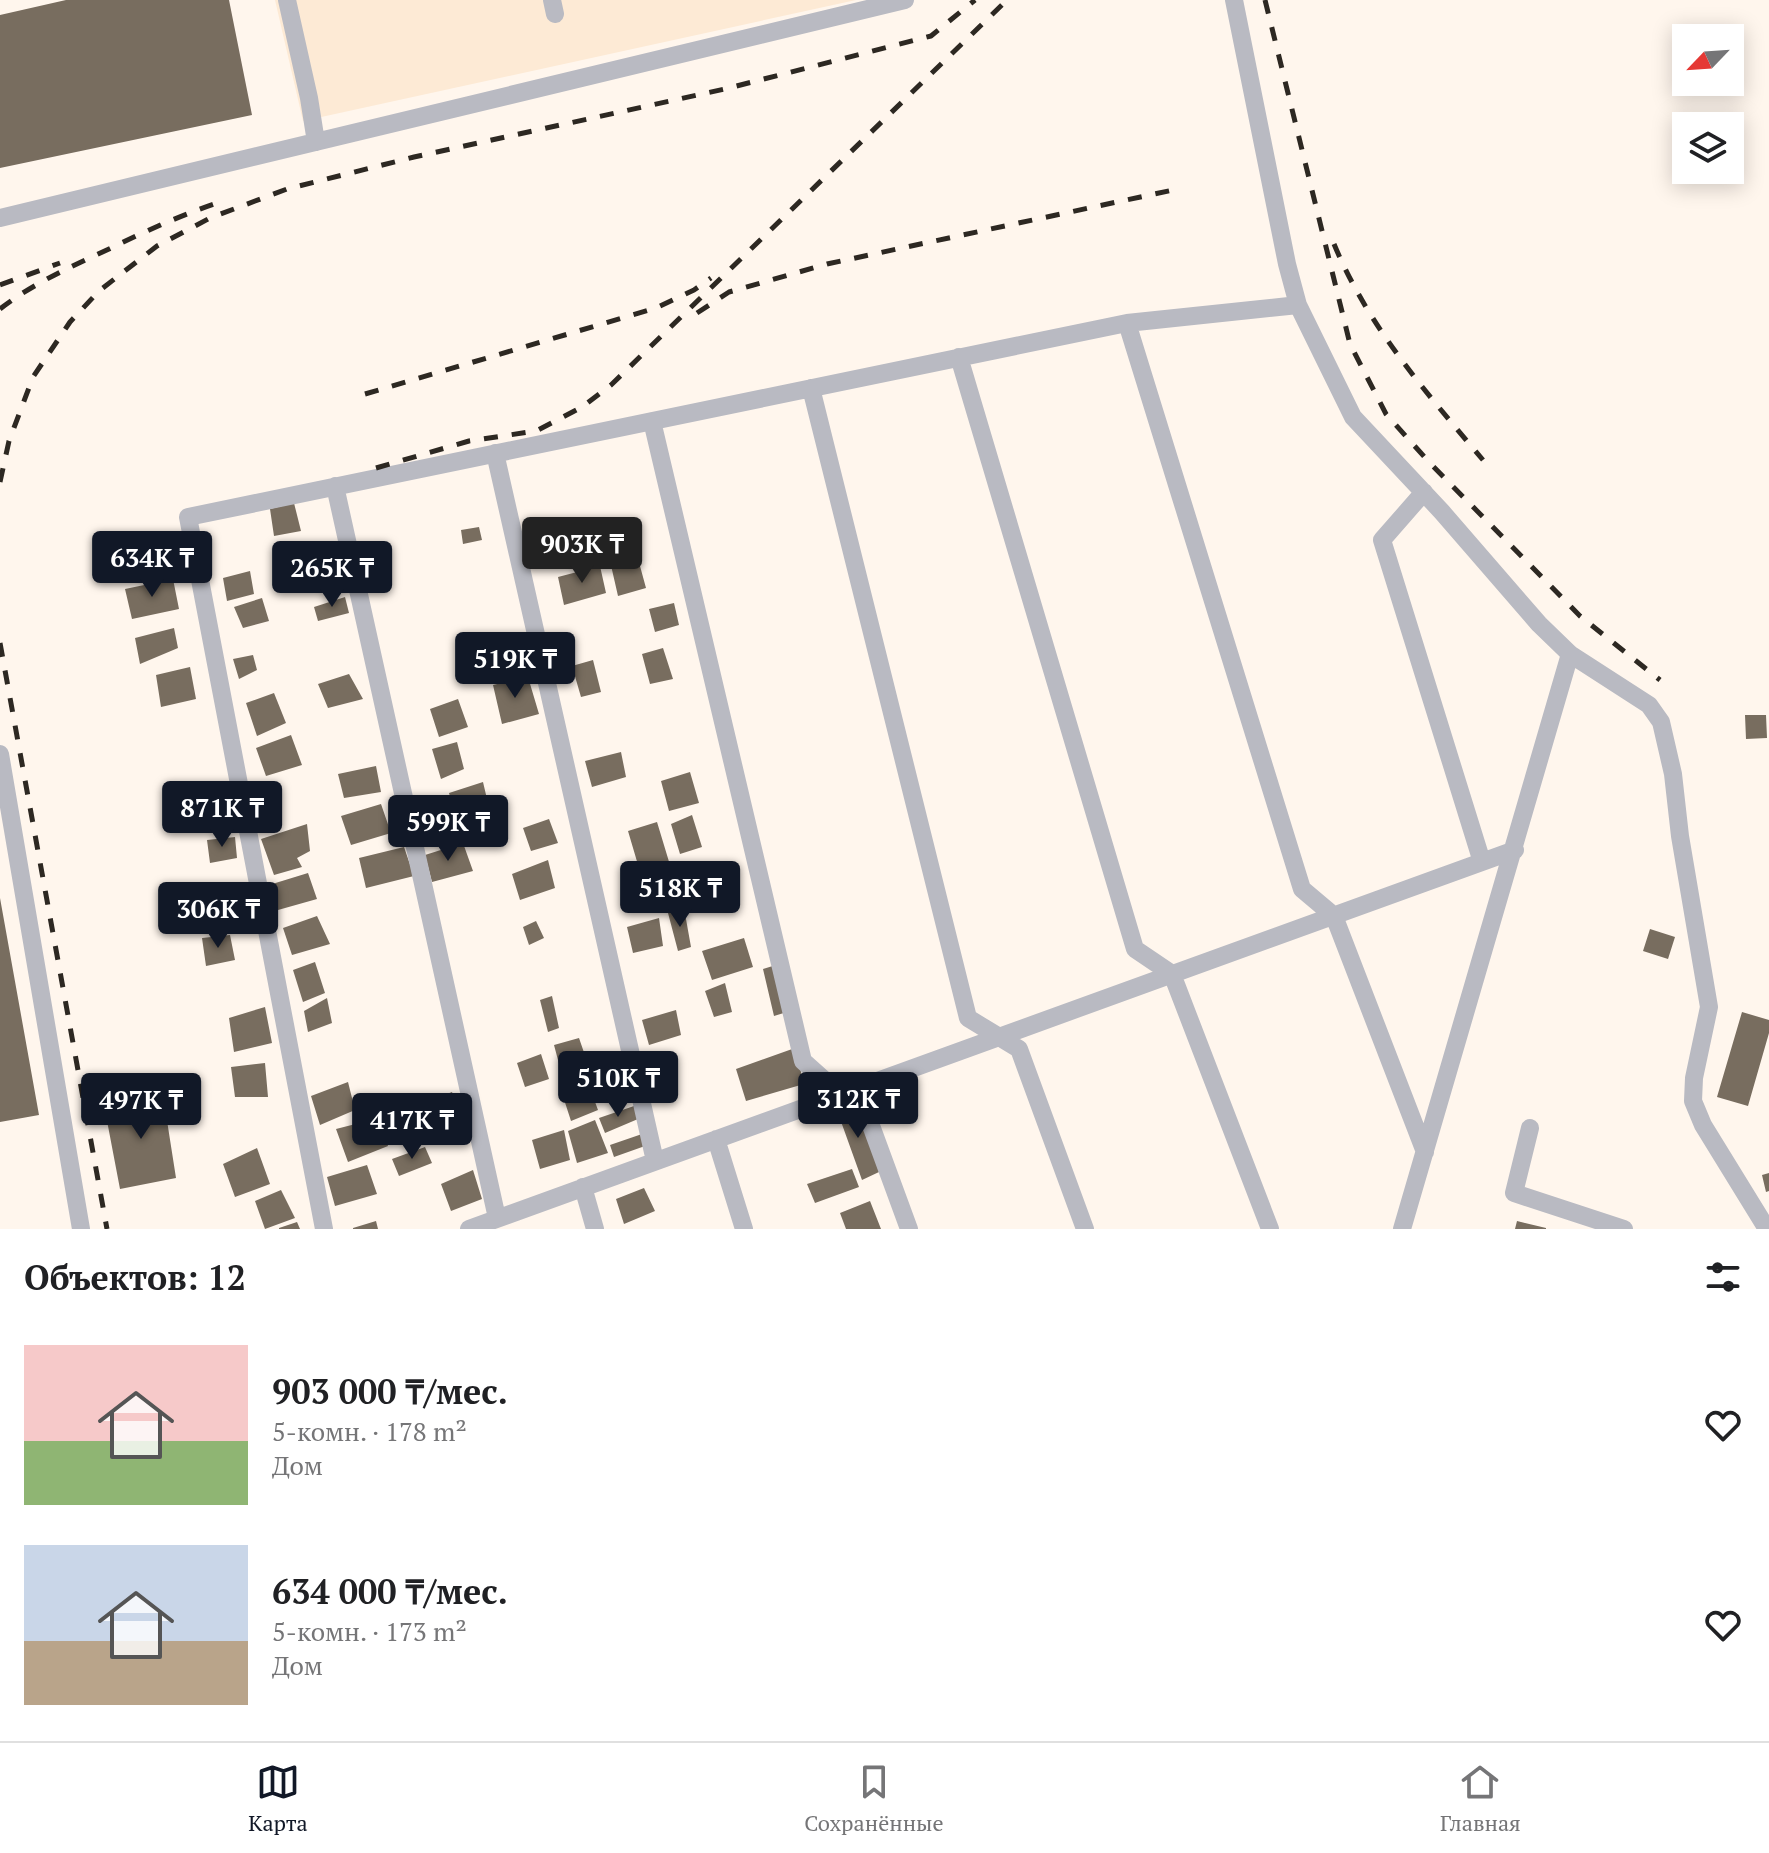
<!DOCTYPE html>
<html lang="ru">
<meta charset="utf-8">
<style>
body{margin:0;font-family:"PT Serif",serif;background:#f2f2f2;color:#202124;height:100vh;display:flex;flex-direction:column;font-size:30px;white-space:nowrap}
*{box-sizing:border-box;margin:0}
p{font-size:26px;color:#757577}
.icon{flex:none;width:44px;height:44px;fill:none;stroke:currentColor;stroke-width:2;stroke-linecap:round;stroke-linejoin:round}
.map{position:relative;height:1229px;overflow:hidden}
.sheet{display:flex;flex-direction:column;background:#fff;flex:1}
.sheet>*{flex:none}
.needle{width:52px;rotate:245deg}
.controls{position:absolute;left:1672px;top:24px;display:grid;gap:16px}
.controls a{display:grid;place-items:center;width:72px;height:72px;border-radius:0px;background:#fff;box-shadow:0 4px 20px #0003;font-size:40px}
.price{position:absolute;translate:-50% -68px;padding:0 18px;border-radius:8px;background:#111827;color:#fff;font-size:26px;line-height:52px;filter:drop-shadow(0 2px 4px #0008)}
.price::after{content:'';position:absolute;left:50%;top:48px;width:24px;height:18px;margin-left:-12px;background:inherit;clip-path:polygon(0 0,100% 0,50% 100%)}
.price.current{background:#222;color:#fff}
ul{padding:0;list-style:none}
li{display:flex;align-items:center;gap:24px;height:200px;padding:0 24px}
li span{display:grid;place-items:center;flex:none;width:224px;height:160px;border-radius:0px;color:#555}
li>.icon{margin-inline-start:auto}
span .icon{width:96px;height:96px;fill:#fffc;stroke-width:1}
li b{font-size:34px}
h2{display:flex;justify-content:space-between;align-items:center;height:96px;padding:0 24px;font-size:34px}
.menu{display:flex;justify-content:space-around;align-items:center;height:112px;border-top:2px solid #e0e0e0;background:#fff;font-size:22px;color:#757577}
.menu a{display:grid;justify-items:center;gap:4px}
.menu .current{color:#111827}
.map>svg:first-child{display:block}
</style>
<div class="map">
<svg width="1769" height="1229" viewBox="0 0 1769 1229">
<rect width="100%" height="100%" fill="#fff6ed"/>
<path fill="#fdead5" d="M275 0H856L303 121Z"/>
<path fill="#786d5f" d="M66 0H229L252 115 0 168V15Z
M294 503 301 531 274 536 270 509Z
M479 527 482 540 463 544 461 530Z
M337 554 341 568 318 576 315 563Z
M637 555 646 588 618 596 610 561Z
M600 566 606 593 564 605 558 577Z
M250 571 254 594 227 601 223 578Z
M173 579 179 609 132 619 125 589Z
M345 597 349 613 318 621 314 607Z
M262 598 269 621 243 628 234 607Z
M674 603 679 625 655 632 649 609Z
M174 628 178 648 140 664 135 638Z
M508 640 517 667 487 674 481 646Z
M663 648 673 679 650 684 642 654Z
M253 655 257 670 239 679 233 659Z
M593 660 601 692 581 697 572 666Z
M190 667 196 699 161 707 156 675Z
M349 674 363 699 328 708 318 684Z
M528 677 539 714 502 724 493 685Z
M274 693 286 723 257 736 246 703Z
M458 699 468 727 439 737 430 709Z
M1745 715H1766L1767 738 1746 739Z
M291 735 302 765 266 776 256 748Z
M457 742 464 769 441 779 432 749Z
M621 752 626 777 592 787 585 761Z
M376 766 381 792 344 798 338 774Z
M690 772 699 803 669 811 661 781Z
M483 782 491 816 458 824 449 793Z
M381 804 391 833 351 845 341 816Z
M692 815 702 847 680 854 671 824Z
M549 819 558 843 531 851 523 828Z
M657 822 670 865 641 875 628 831Z
M307 824 310 851 297 858 302 867 274 875 261 839Z
M235 837 237 858 210 863 207 840Z
M463 843 473 871 432 882 425 855Z
M404 847 414 876 366 888 359 858Z
M548 860 555 888 520 900 512 874Z
M308 873 317 899 278 910 269 885Z
M236 882 246 923 202 933 193 893Z
M0 898 39 1115 0 1122Z
M684 908 691 947 678 951 668 913Z
M317 916 330 944 292 955 283 928Z
M659 918 663 946 633 953 627 927Z
M536 921 544 938 529 945 523 927Z
M1650 929 1675 937 1668 959 1643 951Z
M230 935 235 960 206 966 202 938Z
M744 938 753 967 712 980 702 951Z
M315 962 325 993 303 1002 293 970Z
M776 965 787 1012 774 1016 763 969Z
M725 983 732 1012 714 1017 705 991Z
M552 996 559 1028 548 1032 540 1000Z
M327 998 332 1023 308 1032 304 1011Z
M265 1007 272 1043 234 1052 229 1018Z
M676 1010 681 1035 649 1045 642 1020Z
M1742 1012 1769 1020V1033L1748 1106 1717 1097Z
M579 1038 589 1067 562 1075 554 1045Z
M795 1048 804 1084 746 1101 736 1069Z
M541 1054 549 1079 525 1087 517 1063Z
M265 1063 268 1097H235L231 1067Z
M587 1080 598 1110 571 1121 560 1087Z
M348 1082 355 1110 320 1125 311 1096Z
M452 1092 461 1116 426 1129 419 1105Z
M163 1095 176 1178 120 1189 104 1105Z
M843 1100 863 1120 879 1172 862 1180 834 1102Z
M634 1106 638 1119 605 1133 599 1118Z
M379 1118 388 1146 348 1162 336 1129Z
M595 1120 608 1153 577 1163 568 1131Z
M564 1130 570 1160 540 1169 532 1140Z
M642 1134 645 1146 614 1157 610 1145Z
M425 1147 432 1163 399 1176 392 1159Z
M257 1148 270 1184 235 1197 223 1164Z
M367 1165 377 1194 335 1206 327 1177Z
M852 1169 859 1187 815 1203 807 1184Z
M473 1170 482 1199 451 1211 441 1184Z
M1769 1173V1191L1766 1192 1762 1175Z
M644 1188 655 1211 624 1224 616 1199Z
M281 1190 295 1218 265 1229 255 1201Z
M870 1201 881 1229H846L840 1213Z
M376 1221 378 1229H353V1228Z
M1517 1221 1546 1228V1229H1515Z
M297 1222 300 1229H279V1228Z"/>
<g fill="none" stroke-linecap="round" stroke-linejoin="round">
<path stroke="#b9bac2" stroke-width="18" d="M287 0 309 98 316 142
M552 0 555 14
M1234 0 1287 264 1298 305 1353 417 1442 512 1539 624 1570 654 1649 705 1661 722 1673 774 1680 836 1709 1007 1694 1078 1693 1101 1703 1125 1767 1229
M0 218 905 0
M1127 323 1302 889 1334 916 1425 1152
M959 357 1135 949 1172 974 1270 1229
M811 388 968 1018 1019 1049 1085 1229
M652 421 803 1061 869 1120 909 1229
M495 453 655 1161
M335 486 497 1218
M1424 492 1382 540 1482 862
M0 754 81 1229
M1530 1128 1514 1193 1624 1229
M716 1139 744 1229
M583 1187 595 1229
M324 1229 188 517 1127 323 1298 305
M469 1229 1515 850
M1402 1229 1570 654"/>
<path stroke="#2d2822" stroke-width="5" stroke-dasharray="14 14" stroke-linecap="butt" d="M1265 0 1350 344 1386 414 1429 462 1580 616 1660 680
M1334 244C1369 328 1425 391 1483 460
M0 285 60 263
M0 309C32 284 72 266 109 249 146 231 183 214 223 201
M697 313 729 292 827 264 1173 190
M365 394 656 308 694 290 711 278
M376 468 469 441 536 431 582 407 611 385 1007 0
M0 482 9 441 33 377 70 322 99 291 157 246 210 218 287 189 414 157 725 89 931 36 975 0
M0 643 107 1229"/>
</g>
</svg>
<div class="controls">
<a><svg class="needle" viewBox="-14 -14 28 28"><path d="M0-13l5 13h-10z" fill="#e53935"/><path d="M0 13l5-13h-10z" fill="#757577"/></svg></a>
<a><svg class="icon" aria-label="layers" viewBox="0 0 24 24"><path d="M12 4l9 5-9 5-9-5zM3 14l9 5 9-5"/></svg></a>
</div>
<b class="price current" style="left:582px;top:585px">903K ₸</b>
<b class="price" style="left:152px;top:599px">634K ₸</b>
<b class="price" style="left:332px;top:609px">265K ₸</b>
<b class="price" style="left:515px;top:700px">519K ₸</b>
<b class="price" style="left:222px;top:849px">871K ₸</b>
<b class="price" style="left:448px;top:863px">599K ₸</b>
<b class="price" style="left:680px;top:929px">518K ₸</b>
<b class="price" style="left:218px;top:950px">306K ₸</b>
<b class="price" style="left:618px;top:1119px">510K ₸</b>
<b class="price" style="left:858px;top:1140px">312K ₸</b>
<b class="price" style="left:141px;top:1141px">497K ₸</b>
<b class="price" style="left:412px;top:1161px">417K ₸</b>
</div>
<section class="sheet">
<h2>Объектов: 12<svg class="icon" aria-label="filters" viewBox="0 0 24 24"><path d="M4 7h16M4 17h16"/><circle cx="9" cy="7" r="2"/><circle cx="15" cy="17" r="2"/></svg></h2>
<ul>
<li><span style="background:linear-gradient(#f6c9c9 60%,#8fb573 0)"><svg class="icon" aria-label="home" viewBox="0 0 24 24"><path d="M3 11l9-7 9 7M6 9v11h12V9"/></svg></span><div><b>903 000 ₸/мес.</b><p>5-комн. · 178 m²</p><p>Дом</p></div><svg class="icon" aria-label="heart" viewBox="0 0 24 24"><path d="M12 20l-8-8c-3-5 5-10 8-4 3-6 11-1 8 4z"/></svg></li>
<li><span style="background:linear-gradient(#c9d6e8 60%,#b9a48a 0)"><svg class="icon" aria-label="home" viewBox="0 0 24 24"><path d="M3 11l9-7 9 7M6 9v11h12V9"/></svg></span><div><b>634 000 ₸/мес.</b><p>5-комн. · 173 m²</p><p>Дом</p></div><svg class="icon" aria-label="heart" viewBox="0 0 24 24"><path d="M12 20l-8-8c-3-5 5-10 8-4 3-6 11-1 8 4z"/></svg></li>
</ul>
</section>
<nav class="menu">
<a class="current"><svg class="icon" aria-label="map" viewBox="0 0 24 24"><path d="M3 6l6-2 6 2 6-2v14l-6 2-6-2-6 2zM9 4v14M15 6v14"/></svg>Карта</a>
<a><svg class="icon" aria-label="saved" viewBox="0 0 24 24"><path d="M7 4h10v16l-5-4-5 4z"/></svg>Сохранённые</a>
<a><svg class="icon" aria-label="home" viewBox="0 0 24 24"><path d="M3 11l9-7 9 7M6 9v11h12V9"/></svg>Главная</a>
</nav>
